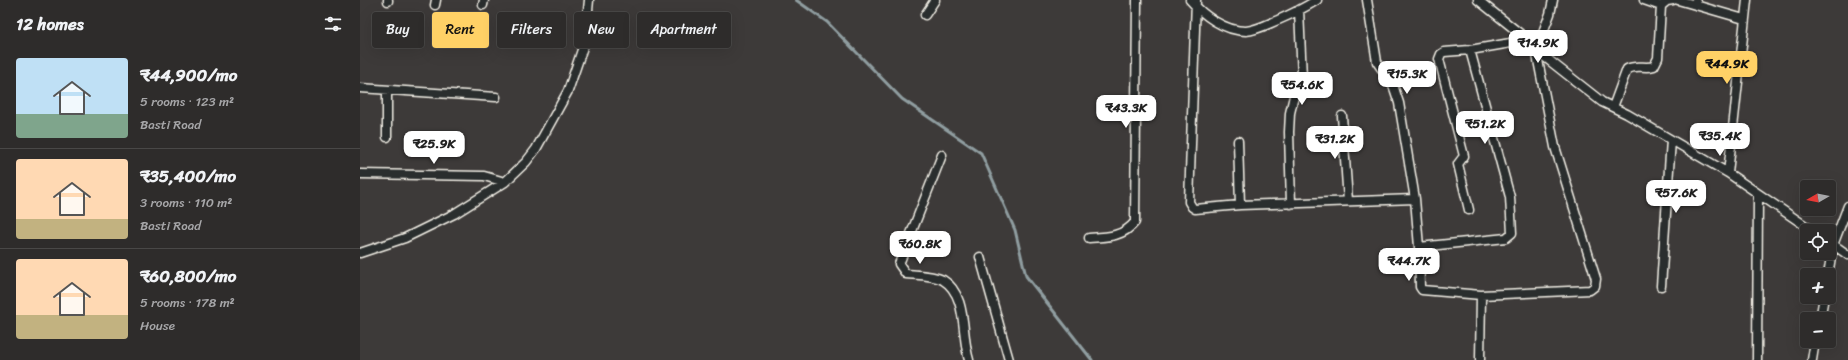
<!DOCTYPE html>
<meta charset="utf-8">
<style>
body{margin:0;font-family:Sriracha,sans-serif;background:#3a3837;color:#f1f3f6;height:100vh;display:flex;flex-direction:column;font-size:15px;white-space:nowrap}
*{box-sizing:border-box;margin:0}
p{font-size:13px;color:#a7a7a9}
.icon{flex:none;width:22px;height:22px;fill:none;stroke:currentColor;stroke-width:2;stroke-linecap:round;stroke-linejoin:round}
.map{position:relative;flex:1;overflow:hidden}
.drawer{display:flex;flex-direction:column;background:#2e2c2b;width:360px}
.drawer>*{flex:none}
.banner{position:absolute;left:12px;top:12px;width:380px;height:36px;display:flex;gap:8px}
.needle{width:26px;rotate:261deg}
.fabs{position:absolute;left:1440px;top:180px;display:grid;gap:8px}
.fabs a{display:grid;place-items:center;width:36px;height:36px;border-radius:4px;background:#2e2c2b;box-shadow:0 4px 16px #0002,0 0 0 1px #494847;font-size:20px}
.price{position:absolute;translate:-50% -34px;padding:0 9px;border-radius:8px;background:#fff;color:#222;font-size:13px;line-height:26px;filter:drop-shadow(0 1px 2px #0008)}
.price::after{content:'';position:absolute;left:50%;top:24px;width:12px;height:9px;margin-left:-6px;background:inherit;clip-path:polygon(0 0,100% 0,50% 100%)}
.price.current{background:#ffd166;color:#111}
ul{padding:0;list-style:none}
li{display:flex;align-items:center;gap:12px;height:100px;padding:0 16px}
li+li{border-top:1px solid #494847}
li span{display:grid;place-items:center;flex:none;width:112px;height:80px;border-radius:4px;color:#555}
li>.icon{margin-inline-start:auto}
span .icon{width:48px;height:48px;fill:#fffc;stroke-width:1}
li b{font-size:17px}
h2{display:flex;justify-content:space-between;align-items:center;height:48px;padding:0 16px;font-size:17px}
.tag{padding:0 14px;border-radius:4px;background:#2e2c2b;box-shadow:0 4px 16px #0002,0 0 0 1px #494847;font-size:14px;line-height:36px}
.tag.current{background:#ffd166;color:#111}
main{display:flex;flex:1;min-height:0}
.map>svg:first-child{display:block}
</style>
<main>
<section class="drawer">
<h2>12 homes<svg class="icon" aria-label="filters" viewBox="0 0 24 24"><path d="M4 7h16M4 17h16"/><circle cx="9" cy="7" r="2"/><circle cx="15" cy="17" r="2"/></svg></h2>
<ul>
<li><span style="background:linear-gradient(#bfe0f5 70%,#7fa58c 0)"><svg class="icon" aria-label="home" viewBox="0 0 24 24"><path d="M3 11l9-7 9 7M6 9v11h12V9"/></svg></span><div><b>₹44,900/mo</b><p>5 rooms · 123 m²</p><p>Basti Road</p></div></li>
<li><span style="background:linear-gradient(#ffd9b3 75%,#c2b280 0)"><svg class="icon" aria-label="home" viewBox="0 0 24 24"><path d="M3 11l9-7 9 7M6 9v11h12V9"/></svg></span><div><b>₹35,400/mo</b><p>3 rooms · 110 m²</p><p>Basti Road</p></div></li>
<li><span style="background:linear-gradient(#ffd9b3 70%,#c2b280 0)"><svg class="icon" aria-label="home" viewBox="0 0 24 24"><path d="M3 11l9-7 9 7M6 9v11h12V9"/></svg></span><div><b>₹60,800/mo</b><p>5 rooms · 178 m²</p><p>House</p></div></li>
</ul>
</section>
<div class="map">
<svg width="1488" height="360" viewBox="0 0 1488 360">
<rect width="100%" height="100%" fill="#3d3a39"/>
<filter id="ink" filterUnits="userSpaceOnUse"><feTurbulence type="fractalNoise" baseFrequency=".025" numOctaves="2"/><feDisplacementMap in="SourceGraphic" scale="8" xChannelSelector="R" yChannelSelector="G"/><feConvolveMatrix kernelMatrix="1 2 1 2 8 2 1 2 1" color-interpolation-filters="sRGB"/></filter>
<g filter="url(#ink)">
<g fill="none" stroke-linecap="round" stroke-linejoin="round">
<path stroke="#909ea1" stroke-width="3" d="M436 0 467 22 542 99 621 153 655 230 666 276 732 360"/>
<g stroke="#f4f1e8" stroke-width="11">
<path id="minor" d="M830 0C843 15 864 31 886 31 897 30 908 24 918 20 932 14 944 8 957 0
M836 0 829 202 832 207 835 209 880 205 1055 199
M1007 0 1017 62 1033 85 1039 103 1055 199 1059 247 1060 287 1062 290 1121 295
M1118 0 1168 40 1176 50 1242 102 1267 114 1368 173 1453 231
M1284 0 1301 6
M1318 0 1332 4 1336 2
M28 1V0
M1332 4 1384 19
M75 5 76 0
M123 5 124 0
M565 15 575 0
M0 88 136 97
M1253 107 1267 69C1277 64 1285 69 1294 66L1298 58 1301 6 1307 1 1313 0
M982 116 988 201
M27 137V90
M878 141 880 205
M582 155 539 264 546 274C557 275 573 275 583 280 608 295 601 335 609 360
M1368 173 1387 0
M0 174 124 176 145 182
M931 204 929 132 930 113 934 96 942 78 939 10
M1109 210 1098 164 1104 156 1079 59 1081 54 1084 52 1110 50
M729 238C747 237 763 237 775 222L777 0
M1471 243 1488 255
M1059 247 1146 238 1152 233 1150 197 1110 50 1168 40
M0 253 45 238 94 214 145 182 166 162 176 149 208 91 225 41 229 0
M620 257 649 360
M1468 275 1473 245 1488 206
M1301 286 1311 140
M1460 319 1464 297
M1120 360 1121 295 1230 290 1235 286 1236 279 1195 147 1176 50 1190 14 1193 0
M1397 360 1398 194
M1452 360 1455 341"/>
</g>
<use href="#minor" stroke="#2a2d2e" stroke-width="8"/>
</g>
</g>
</svg>
<div class="fabs">
<a><svg class="needle" viewBox="-14 -14 28 28"><path d="M0-13l5 13h-10z" fill="#e53935"/><path d="M0 13l5-13h-10z" fill="#a7a7a9"/></svg></a>
<a><svg class="icon" aria-label="locate" viewBox="0 0 24 24"><circle cx="12" cy="12" r="6"/><path d="M12 2v4M12 18v4M2 12h4M18 12h4"/></svg></a>
<a>+</a>
<a>−</a>
</div>
<b class="price" style="left:1178px;top:64px">₹14.9K</b>
<b class="price current" style="left:1367px;top:85px">₹44.9K</b>
<b class="price" style="left:1047px;top:95px">₹15.3K</b>
<b class="price" style="left:942px;top:106px">₹54.6K</b>
<b class="price" style="left:766px;top:129px">₹43.3K</b>
<b class="price" style="left:1125px;top:145px">₹51.2K</b>
<b class="price" style="left:1360px;top:157px">₹35.4K</b>
<b class="price" style="left:975px;top:160px">₹31.2K</b>
<b class="price" style="left:74px;top:165px">₹25.9K</b>
<b class="price" style="left:1316px;top:214px">₹57.6K</b>
<b class="price" style="left:560px;top:265px">₹60.8K</b>
<b class="price" style="left:1049px;top:282px">₹44.7K</b>
<div class="banner">
<a class="tag">Buy</a>
<a class="tag current">Rent</a>
<a class="tag">Filters</a>
<a class="tag">New</a>
<a class="tag">Apartment</a>
</div>
</div>
</main>
